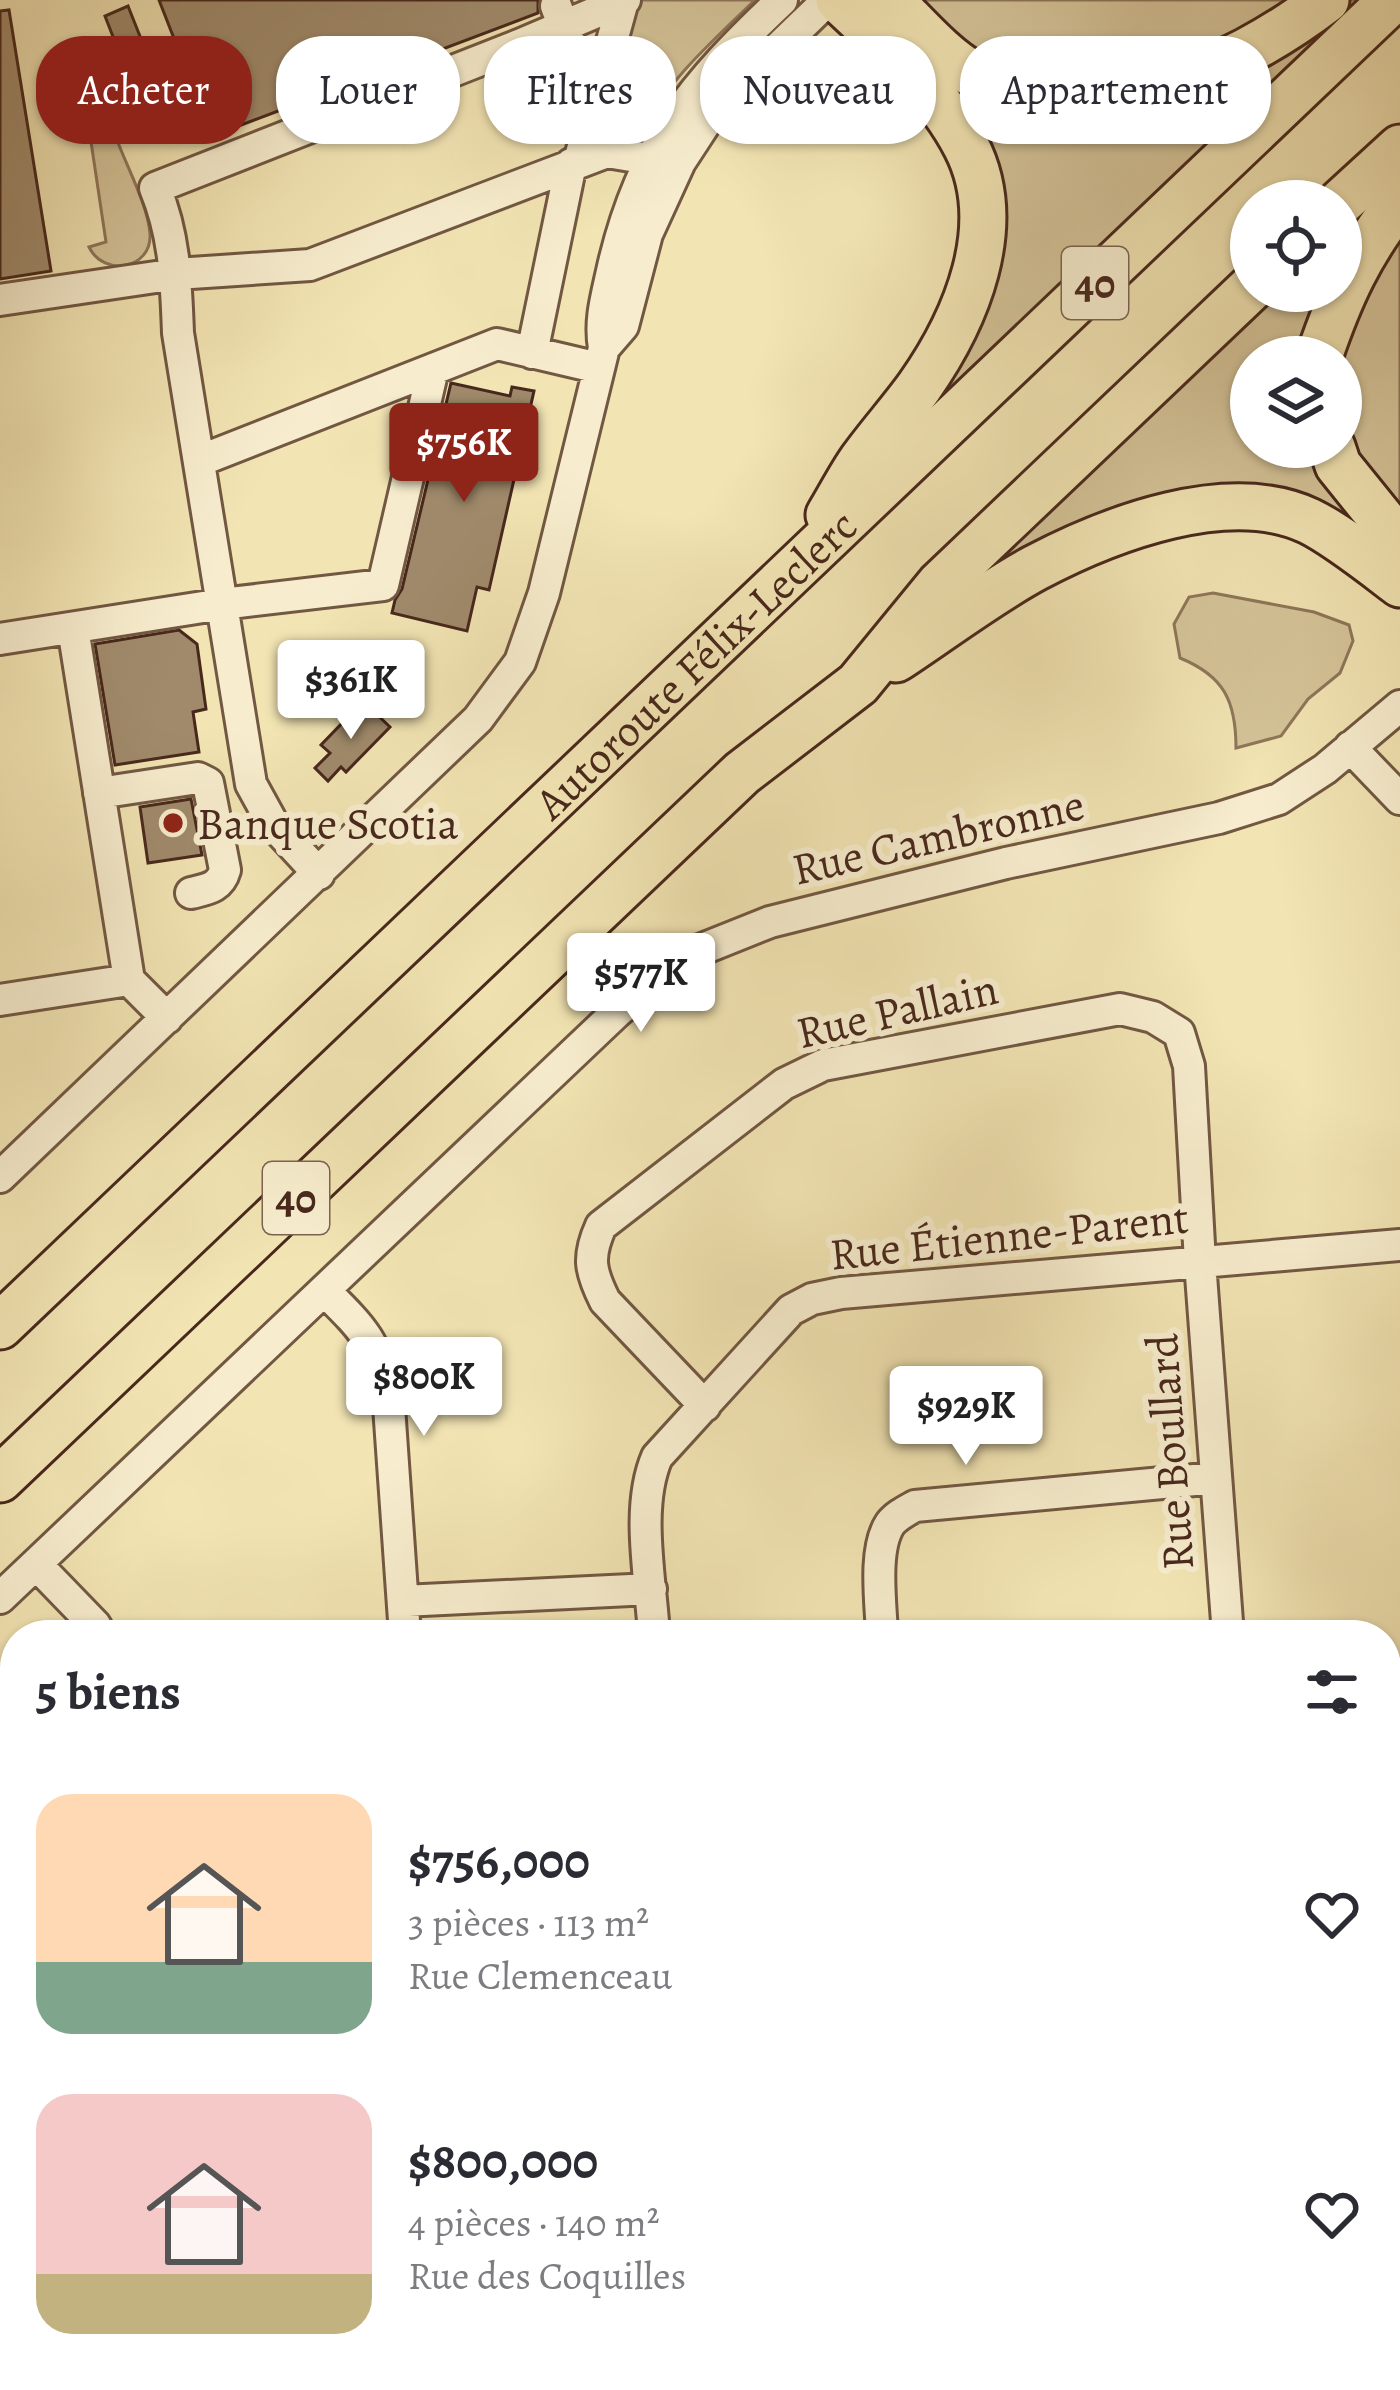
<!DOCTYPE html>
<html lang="fr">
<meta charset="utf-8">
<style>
body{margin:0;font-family:Alegreya,serif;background:#f7f7f7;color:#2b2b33;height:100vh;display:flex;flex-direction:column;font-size:45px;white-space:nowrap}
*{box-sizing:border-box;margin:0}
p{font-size:39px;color:#7c7c81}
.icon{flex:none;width:66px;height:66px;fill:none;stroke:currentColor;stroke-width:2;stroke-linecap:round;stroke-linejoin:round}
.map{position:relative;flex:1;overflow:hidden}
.details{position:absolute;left:0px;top:1620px;width:1401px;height:771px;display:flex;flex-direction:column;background:#fff;border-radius:48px 48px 0 0;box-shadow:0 3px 9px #0004}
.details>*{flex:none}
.hud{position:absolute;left:36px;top:36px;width:1329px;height:108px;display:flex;gap:24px}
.tools{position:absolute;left:1230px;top:180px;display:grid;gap:24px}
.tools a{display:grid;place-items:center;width:132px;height:132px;border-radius:50%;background:#fff;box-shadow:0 3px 9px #0004;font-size:60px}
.price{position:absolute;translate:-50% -102px;padding:0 27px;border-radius:12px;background:#fff;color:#222;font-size:39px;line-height:78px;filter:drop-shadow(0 3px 6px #0008)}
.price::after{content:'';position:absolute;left:50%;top:72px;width:36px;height:27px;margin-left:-18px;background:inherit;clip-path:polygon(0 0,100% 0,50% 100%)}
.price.selected{background:#8f2418;color:#fff}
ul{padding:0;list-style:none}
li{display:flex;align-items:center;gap:36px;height:300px;padding:0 36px}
li span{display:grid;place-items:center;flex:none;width:336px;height:240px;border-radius:36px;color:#555}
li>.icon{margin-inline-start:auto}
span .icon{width:144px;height:144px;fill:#fffc;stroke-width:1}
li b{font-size:51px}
h2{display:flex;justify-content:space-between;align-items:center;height:144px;padding:0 36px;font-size:51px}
.tag{padding:0 42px;border-radius:48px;background:#fff;box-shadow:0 3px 9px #0004;font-size:42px;line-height:108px}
.tag.selected{background:#8f2418;color:#fff}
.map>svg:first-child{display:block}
</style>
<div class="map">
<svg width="1400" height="2390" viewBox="0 0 1400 2390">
<rect width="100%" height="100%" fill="#f2e4b3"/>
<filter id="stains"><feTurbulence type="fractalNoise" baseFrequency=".00167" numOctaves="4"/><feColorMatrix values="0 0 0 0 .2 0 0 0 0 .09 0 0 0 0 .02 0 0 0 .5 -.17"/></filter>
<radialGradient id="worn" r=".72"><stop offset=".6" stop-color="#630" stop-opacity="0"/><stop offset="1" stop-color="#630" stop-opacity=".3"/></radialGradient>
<path fill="#d5c499" stroke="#8e765a" stroke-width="3" d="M640 0H755C710 43 665 84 635 138L620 135 614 130 612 117 634 11Z
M910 0H1301L1211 52 1120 82 993 71Z
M1343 0H1360L905 434 995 224 893 25 1042 109Z
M93 129 110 134 117 140C127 167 148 206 150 234 152 269 104 278 89 247L106 242 90 135 74 136V131Z
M1400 224V513L1347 442 1341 420V357L1350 310Z
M1276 291H1329L1310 357H1251V447H1319L1392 545 1248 493 938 613Z
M1213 593 1314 612 1349 625 1353 641 1340 673 1308 699 1281 736 1236 748C1236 701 1224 676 1180 658L1174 624 1189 597Z"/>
<path fill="#a08a6b" stroke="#48281c" stroke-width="3" d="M159 0H538V13L212 136Z
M128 6 162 92 138 101 105 16Z
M9 10 51 271 0 279V11Z
M451 383 510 396 512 387 534 391 489 590 477 587 467 631 392 613 395 600 402 589Z
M179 630 197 644 206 709 193 712 199 752 115 765 95 644Z
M367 705 390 727 346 772 341 767 328 781 315 768 330 753 321 745 349 716 353 720Z
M191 799 202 855 148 863 140 807Z"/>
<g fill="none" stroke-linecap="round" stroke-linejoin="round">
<g stroke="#725742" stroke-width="36">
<path id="minor" d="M556 6 594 107
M579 161 623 1
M0 300 176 274 310 265 607 152 649 159
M604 348 623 326 647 234 680 162 714 110 828 0
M532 353 571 164
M199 461 497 344 599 368
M73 628 129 980 167 1018
M0 639 222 604 383 585 433 369
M1350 747 1400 799
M99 793 198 778 208 783 225 870C220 888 207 889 191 893
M319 874 273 824 251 784 178 333C176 282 175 236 155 188L519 45 625 0
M0 1000 129 980
M0 1177 478 719 520 662 544 593 604 348C599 320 607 295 613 267 641 145 693 84 782 0
M326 1292C364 1330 374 1339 388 1392L405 1635
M705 1406 605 1301C590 1271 587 1257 601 1226L784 1084 823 1065 1120 1009 1153 1017 1179 1033 1189 1066 1200 1262 1228 1635
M36 1564 95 1625 101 1635
M0 1598 617 1012 680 958 770 922 1006 863 1219 818 1279 799 1325 769 1400 706
M403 1601 651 1589
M654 1635C651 1580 635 1508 657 1457L791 1310 812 1299 841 1293 1400 1245
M882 1635C881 1604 873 1550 890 1524 896 1516 906 1511 915 1506L1216 1478
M0 1845 15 1839
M1386 2364 1400 2359
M38 2376 39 2390
M237 2376 238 2390
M462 2376 464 2390
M709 2376 710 2390
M1045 2390 1331 2376"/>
</g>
<g stroke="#48281c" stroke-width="51">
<g id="highway">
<path d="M890 0C914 23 944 59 973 74 1088 135 1231 73 1326 0"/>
<path d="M1341 202 1400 148"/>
<path d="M1319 357C1340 295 1360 252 1400 201"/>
<path d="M1332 447 1338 465 1400 542"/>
<path d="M829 515C840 497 850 477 862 460 880 435 901 412 919 387 966 320 1007 225 966 146 938 91 884 42 839 0"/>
<path d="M896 659C942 629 987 594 1035 568 1109 529 1228 483 1309 521 1336 534 1375 565 1400 584"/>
<path id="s1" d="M0 1326 1392 0"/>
<path d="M0 1479 742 773 858 684 940 584 1251 288"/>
</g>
</g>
<use href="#minor" stroke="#f7edce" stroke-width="30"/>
<use href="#highway" stroke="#f2e4b3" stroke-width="45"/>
</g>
<circle fill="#8f2418" stroke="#f7edce" stroke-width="4.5" cx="173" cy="823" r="12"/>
<g text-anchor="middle" stroke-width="12" stroke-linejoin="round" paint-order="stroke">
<g fill="#f7edce" stroke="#7c6351" stroke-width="3">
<rect x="1062" y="247" width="66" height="72" rx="9"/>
<rect x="263" y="1162" width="66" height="72" rx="9"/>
</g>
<g font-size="42" font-weight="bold" fill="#48281c">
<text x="1095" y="298">40</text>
<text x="296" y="1213">40</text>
</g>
<g font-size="45" fill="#48281c" stroke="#f7edce">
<text dy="16" stroke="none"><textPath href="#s1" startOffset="960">Autoroute Félix-Leclerc</textPath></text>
<text transform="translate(938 836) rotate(-13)" y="16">Rue Cambronne</text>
<text transform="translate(897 1010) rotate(-13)" y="16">Rue Pallain</text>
<text transform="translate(1009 1235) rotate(-6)" y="16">Rue Étienne-Parent</text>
<text transform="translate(1169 1452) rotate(-94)" y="16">Rue Boullard</text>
</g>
<g font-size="45" fill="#48281c" stroke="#f7edce" text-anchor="start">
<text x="197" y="839">Banque Scotia</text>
</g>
</g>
<rect width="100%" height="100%" filter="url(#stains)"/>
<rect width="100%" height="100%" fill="url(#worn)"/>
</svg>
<div class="tools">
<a><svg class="icon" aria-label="locate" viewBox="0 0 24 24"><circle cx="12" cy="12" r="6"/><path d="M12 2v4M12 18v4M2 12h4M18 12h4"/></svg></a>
<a><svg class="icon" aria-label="layers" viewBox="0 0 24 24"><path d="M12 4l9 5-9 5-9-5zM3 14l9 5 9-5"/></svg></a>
</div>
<b class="price selected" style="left:464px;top:505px">$756K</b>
<b class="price" style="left:351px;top:742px">$361K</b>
<b class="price" style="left:641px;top:1035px">$577K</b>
<b class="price" style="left:424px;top:1439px">$800K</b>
<b class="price" style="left:966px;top:1468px">$929K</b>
<div class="hud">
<a class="tag selected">Acheter</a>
<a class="tag">Louer</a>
<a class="tag">Filtres</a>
<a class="tag">Nouveau</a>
<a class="tag">Appartement</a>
</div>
<section class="details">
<h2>5 biens<svg class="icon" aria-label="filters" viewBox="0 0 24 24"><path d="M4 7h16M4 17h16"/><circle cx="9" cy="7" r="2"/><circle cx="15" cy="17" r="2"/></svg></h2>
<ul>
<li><span style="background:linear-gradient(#ffd9b3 70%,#7fa58c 0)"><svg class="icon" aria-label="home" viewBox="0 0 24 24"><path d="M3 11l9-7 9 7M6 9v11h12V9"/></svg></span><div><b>$756,000</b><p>3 pièces · 113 m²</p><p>Rue Clemenceau</p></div><svg class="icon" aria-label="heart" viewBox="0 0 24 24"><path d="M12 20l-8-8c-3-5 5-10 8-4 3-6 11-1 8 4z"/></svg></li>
<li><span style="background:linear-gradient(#f6c9c9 75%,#c2b280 0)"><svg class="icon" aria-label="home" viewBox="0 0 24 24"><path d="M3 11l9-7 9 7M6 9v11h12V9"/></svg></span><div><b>$800,000</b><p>4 pièces · 140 m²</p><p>Rue des Coquilles</p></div><svg class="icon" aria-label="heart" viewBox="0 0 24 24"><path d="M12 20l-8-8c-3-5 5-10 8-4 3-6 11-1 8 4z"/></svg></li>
</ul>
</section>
</div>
